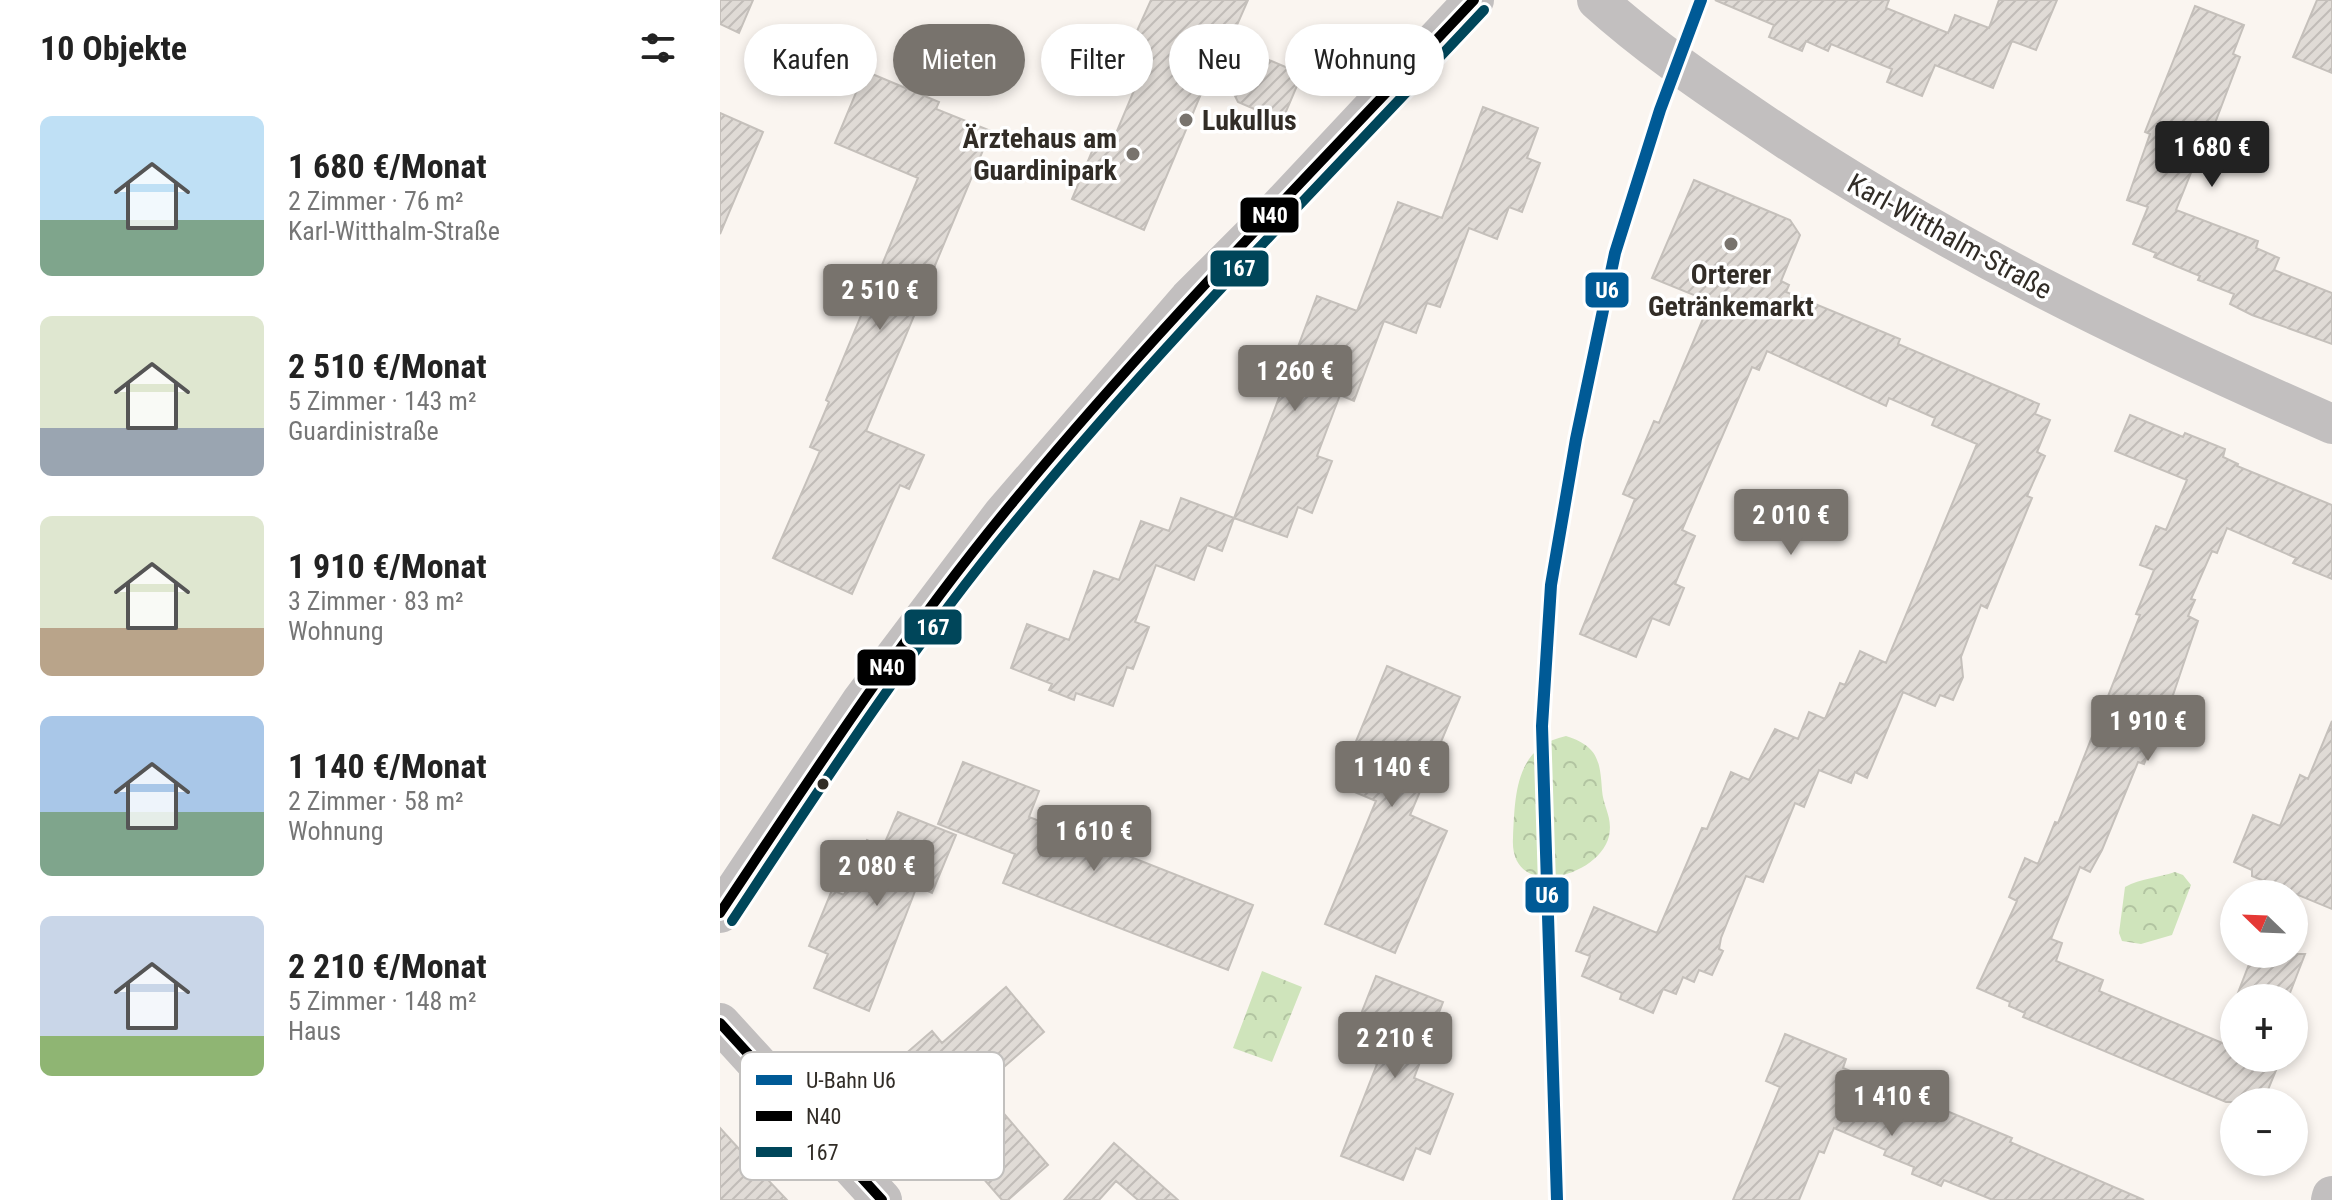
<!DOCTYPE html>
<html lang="de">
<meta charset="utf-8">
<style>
body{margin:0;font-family:"Roboto Condensed",sans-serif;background:#f2f2f2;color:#222;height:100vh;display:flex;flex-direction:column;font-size:30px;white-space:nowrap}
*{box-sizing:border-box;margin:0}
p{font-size:26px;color:#767676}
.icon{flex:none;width:44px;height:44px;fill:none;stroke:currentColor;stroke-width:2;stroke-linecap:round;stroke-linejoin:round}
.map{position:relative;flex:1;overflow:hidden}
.panel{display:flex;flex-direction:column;background:#fff;width:720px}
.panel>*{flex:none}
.top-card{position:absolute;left:24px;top:24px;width:760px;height:72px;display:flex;gap:16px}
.needle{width:52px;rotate:293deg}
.buttons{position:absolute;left:1500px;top:880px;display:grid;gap:16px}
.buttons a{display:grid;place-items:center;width:88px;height:88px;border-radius:50%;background:#fff;box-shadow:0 4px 12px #0003;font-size:40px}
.price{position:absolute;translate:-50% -68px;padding:0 18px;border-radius:8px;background:#78736d;color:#fff;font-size:26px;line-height:52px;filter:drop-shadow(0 2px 4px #0008)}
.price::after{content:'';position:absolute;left:50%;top:48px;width:24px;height:18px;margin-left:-12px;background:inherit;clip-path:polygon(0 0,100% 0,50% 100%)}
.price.active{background:#222;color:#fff}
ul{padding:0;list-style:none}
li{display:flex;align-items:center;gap:24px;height:200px;padding:0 40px}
li span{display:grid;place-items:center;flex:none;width:224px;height:160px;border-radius:12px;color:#555}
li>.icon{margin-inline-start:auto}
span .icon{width:96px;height:96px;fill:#fffc;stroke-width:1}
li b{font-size:34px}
h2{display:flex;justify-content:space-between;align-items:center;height:96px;padding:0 40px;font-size:34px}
.chip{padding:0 28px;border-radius:36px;background:#fff;box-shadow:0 4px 12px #0003;font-size:28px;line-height:72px}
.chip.active{background:#78736d;color:#fff}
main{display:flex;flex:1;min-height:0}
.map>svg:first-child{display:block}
</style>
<main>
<section class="panel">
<h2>10 Objekte<svg class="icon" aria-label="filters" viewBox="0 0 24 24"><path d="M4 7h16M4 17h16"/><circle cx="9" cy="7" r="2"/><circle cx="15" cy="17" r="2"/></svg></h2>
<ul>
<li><span style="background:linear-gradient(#bfe0f5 65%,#7fa58c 0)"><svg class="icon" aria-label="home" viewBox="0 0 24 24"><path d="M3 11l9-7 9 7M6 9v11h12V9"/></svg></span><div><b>1 680 €/Monat</b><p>2 Zimmer · 76 m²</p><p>Karl-Witthalm-Straße</p></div></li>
<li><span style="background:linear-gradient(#dfe7d0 70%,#9aa5b1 0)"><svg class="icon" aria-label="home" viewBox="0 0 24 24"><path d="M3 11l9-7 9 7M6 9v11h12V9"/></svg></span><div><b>2 510 €/Monat</b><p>5 Zimmer · 143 m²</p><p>Guardinistraße</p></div></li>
<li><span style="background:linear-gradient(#dfe7d0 70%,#b9a48a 0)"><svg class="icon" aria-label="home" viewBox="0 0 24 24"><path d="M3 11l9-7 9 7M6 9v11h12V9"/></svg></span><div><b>1 910 €/Monat</b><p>3 Zimmer · 83 m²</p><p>Wohnung</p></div></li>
<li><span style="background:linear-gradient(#a9c7e8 60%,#7fa58c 0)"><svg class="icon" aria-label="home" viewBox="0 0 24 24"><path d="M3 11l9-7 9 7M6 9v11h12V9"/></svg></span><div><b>1 140 €/Monat</b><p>2 Zimmer · 58 m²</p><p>Wohnung</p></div></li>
<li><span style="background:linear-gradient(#c9d6e8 75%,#8fb573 0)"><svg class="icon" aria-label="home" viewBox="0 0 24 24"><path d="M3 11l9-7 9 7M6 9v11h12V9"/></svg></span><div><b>2 210 €/Monat</b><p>5 Zimmer · 148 m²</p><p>Haus</p></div></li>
</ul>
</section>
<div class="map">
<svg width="1612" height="1200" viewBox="0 0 1612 1200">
<defs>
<pattern id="park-crowns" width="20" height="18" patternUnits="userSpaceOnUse" patternTransform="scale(2)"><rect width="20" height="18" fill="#cfe4bb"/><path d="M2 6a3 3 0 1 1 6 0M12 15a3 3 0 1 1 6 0" fill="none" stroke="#b2c4a1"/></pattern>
<pattern id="building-hatch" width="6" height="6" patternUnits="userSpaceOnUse" patternTransform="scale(2)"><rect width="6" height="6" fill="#e0dbd6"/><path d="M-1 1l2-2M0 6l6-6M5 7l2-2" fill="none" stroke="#c1bcb8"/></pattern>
</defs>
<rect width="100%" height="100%" fill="#faf5f0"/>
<path fill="url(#park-crowns)" d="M846 736C877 746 880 759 882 790 883 807 893 817 889 836 880 877 789 902 793 838 795 795 795 747 846 736Z
M1455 872 1463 875 1471 885 1452 935 1421 944 1402 941 1399 933 1405 887C1421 878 1438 878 1455 872Z
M542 971 582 987 552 1062 513 1048Z"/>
<path fill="url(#building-hatch)" stroke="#c5c0bb" stroke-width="2" d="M0 0H33L19 33 0 24Z
M431 0H528L509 43 582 74 562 121 518 102 496 58 424 230 352 199 378 137 392 143 431 50 412 42Z
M995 0H1169L1166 8 1228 33 1235 15 1269 28 1279 0H1337L1316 50 1292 41 1273 88 1215 65 1202 96 1167 82 1172 69 1111 44 1108 51 1086 41 1082 51 1049 37 1054 25Z
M1597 0H1612V73L1573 57Z
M1475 6 1524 25 1513 54 1520 57 1481 160 1477 158 1456 210 1538 241 1536 248 1559 258 1554 270 1612 293V344L1532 315 1510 304 1514 294 1478 280 1480 276 1434 257 1436 253 1413 244 1428 207 1407 200 1430 134 1425 132Z
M145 71 219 102 216 109 271 131 146 431 204 455 189 489 180 485 132 594 53 558 100 451 90 447 109 402 106 400 198 178 115 143Z
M763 107 818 128 807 158 820 163 802 212 789 207 777 239 749 228 720 307 707 303 696 333 664 321 634 401 620 395 609 424 597 456 612 461 592 513 578 507 567 537 514 518 502 551 487 545 474 580 436 565 415 622 429 627 413 669 407 667 393 706 356 693 354 700 329 690 332 684 291 668 307 624 349 640 374 571 399 580 421 521 449 531 461 498 514 518 597 296 637 311 678 202 722 218Z
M0 113 43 132 0 234Z
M974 180 1070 220 1080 235 1061 281 1069 285 1066 292 1180 339 1178 344 1319 404 1315 414 1330 420 1317 452 1325 456 1307 496 1312 498 1267 608 1261 605 1241 657 1243 677 1233 700 1220 695 1215 706 1183 692 1147 778 1135 772 1131 783 1099 770 1084 807 1075 803 1043 882 1026 876 1001 938 999 949 1003 951 992 975 979 970 974 982 963 977 956 994 943 989 933 1013 900 999 902 993 862 976 870 956 856 951 874 907 937 933 982 828 987 829 1011 772 1029 780 1055 729 1078 739 1089 712 1105 719 1120 683 1125 685 1140 651 1166 663 1257 444 1212 425 1215 418 1169 398 1166 406 1047 351 1039 370 1032 367 962 530 975 536 955 584 964 588 949 625 932 618 916 657 860 634 915 499 903 494 934 421 939 423 988 307 978 302 979 297 932 278Z
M1410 415 1463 437 1465 433 1505 449 1503 457 1518 464 1517 466 1612 505V579L1573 563 1576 558 1507 528 1497 553 1492 551 1471 599 1475 600 1468 616 1478 621 1450 704 1424 764 1418 762 1382 850 1370 872 1360 867 1331 939 1342 943 1336 961 1383 980 1379 991 1514 1048V1058H1561L1543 1102H1506L1303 1017 1305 1013 1289 1006 1290 1002 1257 988 1297 901 1289 897 1305 858 1318 864 1335 822 1338 823 1420 615 1416 614 1434 570 1420 565 1436 526 1446 530 1467 480 1395 451Z
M667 666 740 697 690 815 727 831 675 953 605 924 656 801 618 785Z
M1612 721V909L1532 876V870L1514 862 1533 815 1560 826 1580 775 1588 779Z
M243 762 319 791 309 817 533 905 508 970 283 883 295 854 218 824Z
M178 812 236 835 212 893 197 886 149 1011 94 988 108 954 89 946 112 890 124 895 147 840 163 847Z
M1533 954H1585L1568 998H1516Z
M656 976 723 1002 694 1078 733 1094 710 1154 696 1148 683 1180 621 1156 657 1064 626 1052Z
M286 987 324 1032 261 1087 328 1165 288 1200H282L168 1069 212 1031 222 1043Z
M1065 1034 1126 1059 1123 1068 1292 1138 1290 1142 1424 1200H1273L1224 1180 1221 1186 1192 1174 1194 1167 1164 1155 1166 1150 1114 1128 1104 1153 1099 1151 1079 1200H1013L1060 1087 1046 1081Z
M0 1128 30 1161 67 1200H0Z
M394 1143 458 1200H418L396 1181 379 1200H344Z"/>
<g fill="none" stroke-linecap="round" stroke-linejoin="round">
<path stroke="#c2bfbf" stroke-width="40" d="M877 0C926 44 978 80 1033 117 1214 241 1411 336 1612 424
M0 913 141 702 283 514 469 299 545 223 754 0
M0 1023 162 1200
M1611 1200 1612 1196"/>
<g stroke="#fff" stroke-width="16">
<path id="bus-1" d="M0 913C91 777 180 640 284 513 431 334 595 169 754 0
M0 1023 162 1200"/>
</g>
<g stroke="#fff" stroke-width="16">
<path id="bus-2" d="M12 921C102 785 191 648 295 522 442 343 606 179 764 10"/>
</g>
<use href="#bus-1" stroke="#000" stroke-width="10"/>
<use href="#bus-2" stroke="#00465a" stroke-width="10"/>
<g stroke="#fff" stroke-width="18">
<path id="metro-1" d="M837 1200 822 726 831 585 856 439 895 253 940 110 981 0"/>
</g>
<use href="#metro-1" stroke="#005a96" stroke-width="12"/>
</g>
<g fill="#78736d" stroke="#fff" stroke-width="3">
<circle cx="466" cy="120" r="8"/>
<circle cx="413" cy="154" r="8"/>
<circle cx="1011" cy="244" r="8"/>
</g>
<circle fill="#322d27" stroke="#fff" stroke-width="3" cx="103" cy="784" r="7"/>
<g text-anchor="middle" stroke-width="7" stroke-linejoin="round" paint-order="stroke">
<g font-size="28" font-weight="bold" fill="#322d27" stroke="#fff" text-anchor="start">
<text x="482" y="130">Lukullus</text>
<text x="397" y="148" text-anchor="end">Ärztehaus am<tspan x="397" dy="32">Guardinipark</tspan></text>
<text x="1011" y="284" text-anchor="middle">Orterer<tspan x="1011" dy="32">Getränkemarkt</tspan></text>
</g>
<g font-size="28" fill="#322d27" stroke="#fff">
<text transform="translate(1230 236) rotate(29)" y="10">Karl-Witthalm-Straße</text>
</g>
</g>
<rect x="20" y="1052" width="264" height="128" rx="12" fill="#fff" stroke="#c2c0be" stroke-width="2"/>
<rect x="36" y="1075" width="36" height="10" fill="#005a96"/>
<rect x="36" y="1111" width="36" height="10" fill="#000"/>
<rect x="36" y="1147" width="36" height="10" fill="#00465a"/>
<g font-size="22" fill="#322d27">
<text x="86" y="1088">U-Bahn U6</text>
<text x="86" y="1124">N40</text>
<text x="86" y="1160">167</text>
</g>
<g stroke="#fff" stroke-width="3">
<rect x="519" y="196" width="61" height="38" rx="8" fill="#000"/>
<rect x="489" y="249" width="61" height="39" rx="8" fill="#00465a"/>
<rect x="864" y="271" width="46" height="38" rx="8" fill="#005a96"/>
<rect x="183" y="608" width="60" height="38" rx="8" fill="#00465a"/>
<rect x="136" y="648" width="61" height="39" rx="8" fill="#000"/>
<rect x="804" y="876" width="46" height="38" rx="8" fill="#005a96"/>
</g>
<g font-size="22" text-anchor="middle" font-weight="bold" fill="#fff">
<text x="550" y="223">N40</text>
<text x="519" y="276">167</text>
<text x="887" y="298">U6</text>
<text x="213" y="635">167</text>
<text x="167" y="675">N40</text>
<text x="827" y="903">U6</text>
</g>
</svg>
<div class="buttons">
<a><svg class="needle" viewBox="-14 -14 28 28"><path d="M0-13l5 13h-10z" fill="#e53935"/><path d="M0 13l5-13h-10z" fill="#767676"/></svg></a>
<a>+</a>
<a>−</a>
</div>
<b class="price active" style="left:1492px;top:189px">1 680 €</b>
<b class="price" style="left:160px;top:332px">2 510 €</b>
<b class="price" style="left:575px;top:413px">1 260 €</b>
<b class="price" style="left:1071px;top:557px">2 010 €</b>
<b class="price" style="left:1428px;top:763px">1 910 €</b>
<b class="price" style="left:672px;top:809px">1 140 €</b>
<b class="price" style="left:374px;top:873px">1 610 €</b>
<b class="price" style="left:157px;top:908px">2 080 €</b>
<b class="price" style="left:675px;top:1080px">2 210 €</b>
<b class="price" style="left:1172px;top:1138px">1 410 €</b>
<div class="top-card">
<a class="chip">Kaufen</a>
<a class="chip active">Mieten</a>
<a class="chip">Filter</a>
<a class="chip">Neu</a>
<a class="chip">Wohnung</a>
</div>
</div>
</main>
